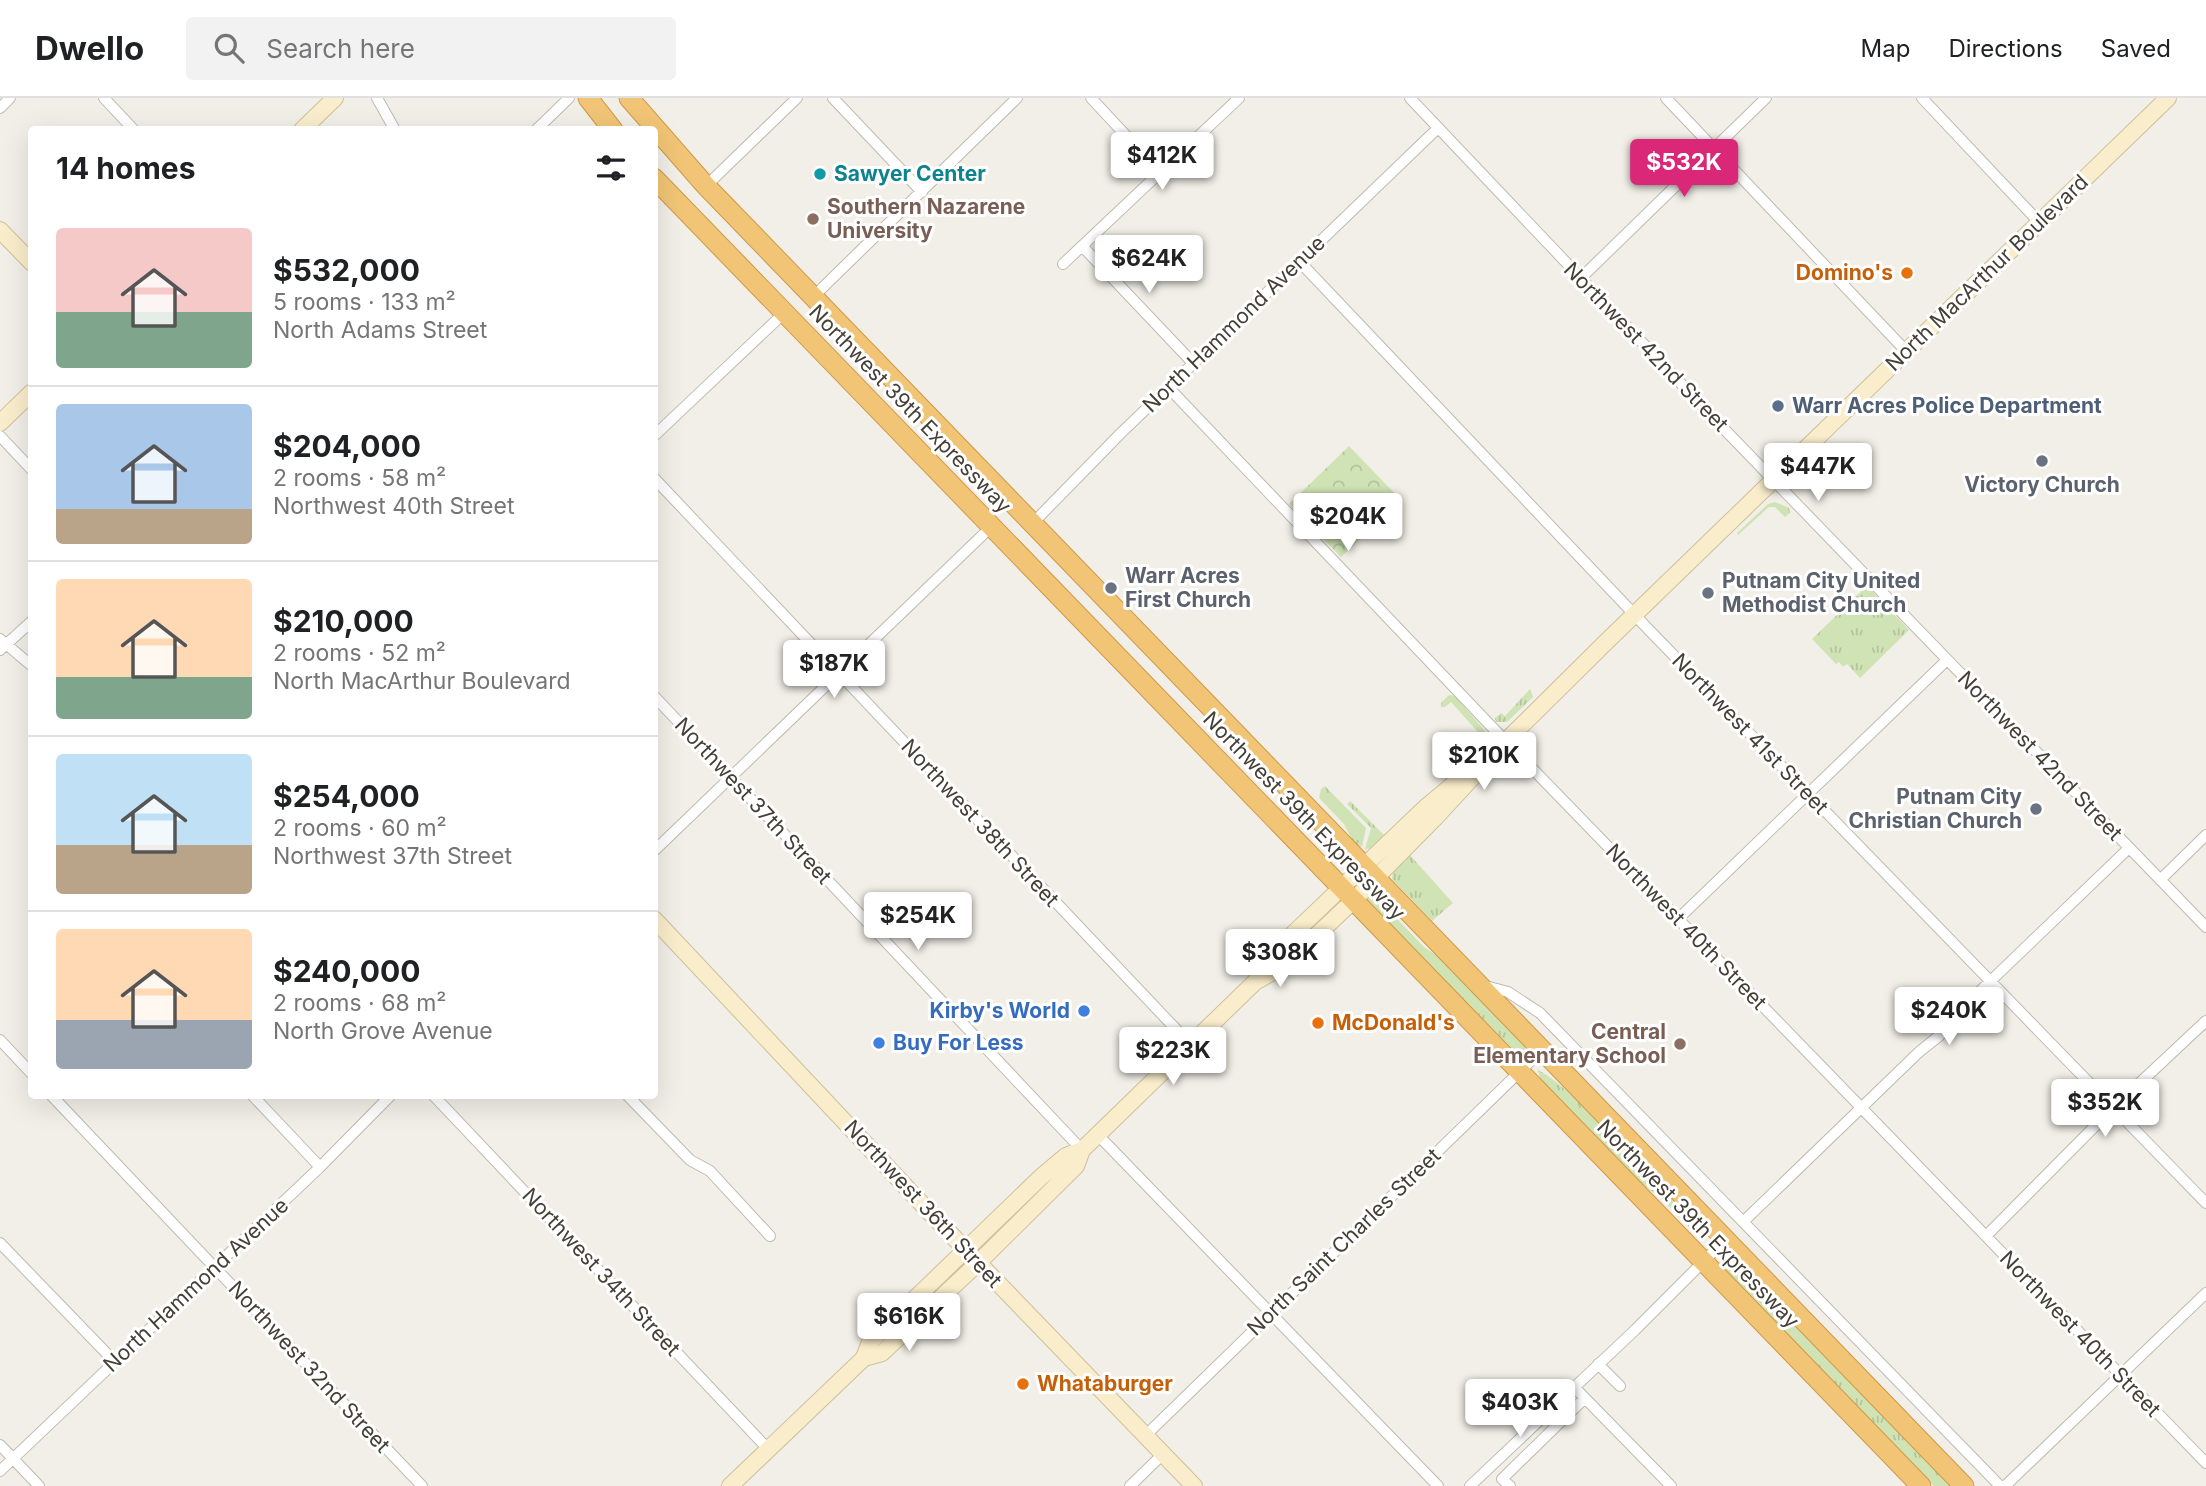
<!DOCTYPE html>
<meta charset="utf-8">
<style>
body{margin:0;font-family:Inter,sans-serif;background:#f2f2f2;color:#202124;height:100vh;display:flex;flex-direction:column;font-size:26px;white-space:nowrap}
*{box-sizing:border-box;margin:0}
p{font-size:23px;color:#757577}
.icon{flex:none;width:38px;height:38px;fill:none;stroke:currentColor;stroke-width:2;stroke-linecap:round;stroke-linejoin:round}
.map{position:relative;flex:1;overflow:hidden}
.details{position:absolute;left:28px;top:28px;width:630px;height:973px;display:flex;flex-direction:column;background:#fff;border-radius:7px;box-shadow:0 7px 28px #0002}
.details>*{flex:none}
.price{position:absolute;translate:-50% -60px;padding:0 16px;border-radius:7px;background:#fff;color:#222;font-size:23px;line-height:46px;filter:drop-shadow(0 2px 4px #0008)}
.price::after{content:'';position:absolute;left:50%;top:42px;width:21px;height:16px;margin-left:-10px;background:inherit;clip-path:polygon(0 0,100% 0,50% 100%)}
.price.active{background:#db2777;color:#fff}
ul{padding:0;list-style:none}
li{display:flex;align-items:center;gap:21px;height:175px;padding:0 28px}
li+li{border-top:2px solid #e0e0e0}
li span{display:grid;place-items:center;flex:none;width:196px;height:140px;border-radius:7px;color:#555}
li>.icon{margin-inline-start:auto}
span .icon{width:84px;height:84px;fill:#fffc;stroke-width:1}
li b{font-size:30px}
h2{display:flex;justify-content:space-between;align-items:center;height:84px;padding:0 28px;font-size:30px}
header{display:flex;align-items:center;gap:42px;box-sizing:border-box;height:98px;padding:0 35px;background:#fff;border-bottom:2px solid #e0e0e0}
header strong{font-size:33px}
nav{display:flex;gap:38px;margin-inline-start:auto;font-size:24px}
.search{width:490px;height:63px;background:#f2f2f2;display:flex;align-items:center;gap:18px;box-sizing:border-box;padding:0 24px;border-radius:7px;color:#757577;font-size:26px}
.map>svg:first-child{display:block}
</style>
<header>
<strong>Dwello</strong>
<div class="search"><svg class="icon" aria-label="search" viewBox="0 0 24 24"><circle cx="10" cy="10" r="6"/><path d="M15 15l6 6"/></svg>Search here</div>
<nav><a>Map</a><a>Directions</a><a>Saved</a></nav>
</header>
<div class="map">
<svg width="2206" height="1388" viewBox="0 0 2206 1388">
<defs>
<pattern id="grass-tufts" width="24" height="20" patternUnits="userSpaceOnUse" patternTransform="scale(1.75)"><rect width="24" height="20" fill="#cfe3b5"/><path d="M3 7l-1-3M5 7V3M7 7l1-3M15 17l-1-3M17 17v-4M19 17l1-3" fill="none" stroke="#b3c49c"/></pattern>
<pattern id="park-crowns" width="20" height="18" patternUnits="userSpaceOnUse" patternTransform="scale(1.75)"><rect width="20" height="18" fill="#cfe3b5"/><path d="M2 6a3 3 0 1 1 6 0M12 15a3 3 0 1 1 6 0" fill="none" stroke="#b3c49c"/></pattern>
</defs>
<rect width="100%" height="100%" fill="#f2efe8"/>
<path fill="url(#grass-tufts)" d="M1775 404 1789 410 1790 415 1785 419 1775 409H1769L1738 437 1737 435 1768 406Z
M1867 488 1909 532 1860 580 1847 566 1843 569 1839 564 1836 566 1812 541Z
M1530 591 1533 599 1507 624H1496L1495 620 1501 615 1505 618Z
M1449 597 1455 598 1486 634 1487 643 1484 646H1480L1474 638 1477 633 1451 604 1445 609H1441V605Z
M1325 688 1366 730 1362 749 1354 746 1344 726 1319 700 1321 691Z
M1350 703 1386 739 1375 750 1365 751 1371 730 1347 706Z
M1409 756 1453 805 1432 823 1392 781 1393 773Z
M1371 798 1377 800 1424 849 1445 863 1525 944V951L1520 955H1514L1369 806 1367 800Z
M1538 972C1564 985 1583 1012 1606 1029L1706 1135 1702 1139 1695 1135 1663 1102 1630 1076 1541 984Z
M1724 1164 1734 1167 1778 1211 1794 1223 1954 1388H1934L1726 1173Z"/>
<path fill="url(#park-crowns)" d="M1349 348 1400 401 1341 459 1289 406Z"/>
<g fill="none" stroke-linecap="round" stroke-linejoin="round">
<g stroke="#c0b9af" stroke-width="12">
<path id="street" d="M104 0 134 32
M377 0 395 32
M833 0 922 94
M1091 0 1160 74
M1410 0 1727 334 2206 829
M1666 0 1906 253
M1922 0 2039 124
M0 10 10 0
M536 32 569 0
M706 88 797 0
M1083 149 1193 265
M1299 163 1650 533 2206 1105
M1063 166 1239 0
M1581 180 1766 0
M814 198 1017 0
M1168 289 1491 628 2206 1365
M0 338 32 372
M654 338 784 215
M654 380 1191 947
M1033 425 1120 336 1438 30
M0 541 32 568
M0 552 32 523
M654 598 1082 1052
M654 753 992 428
M2160 782 2206 737
M1678 821 1947 562
M1482 887 1508 894 1540 915 2000 1388
M0 942 32 976
M52 998 422 1388
M253 998 320 1069
M434 998 768 1351
M628 998 690 1062 710 1073 770 1138
M1098 1037 1438 1388
M1744 1123 1919 954 1939 938 1976 897 2129 750
M1986 1138 2113 1010 2206 923
M0 1145 114 1263
M1598 1266 1620 1288
M1574 1289 1671 1388
M1145 1338 1543 951
M0 1347 39 1388
M0 1373 320 1069 390 998
M1130 1388 1163 1356
M1470 1388 1635 1232 1725 1142
M1510 1388 1502 1381 1585 1300
M2005 1388 2206 1195"/>
</g>
<g stroke="#cec09c" stroke-width="18">
<path id="secondary" d="M302 32 335 0
M0 132 32 165
M0 325 32 294
M654 821 938 1123 1194 1388
M1255 884 1285 867 1354 802 1435 720 1506 643 1604 546 2168 0
M864 1260 882 1255 978 1165 1076 1068 1082 1052 1255 884 1274 854 1425 710 1461 680
M730 1388 864 1260 870 1244 1041 1079 1066 1058 1082 1052"/>
</g>
<g stroke="#cf9946" stroke-width="21">
<path id="highway" d="M588 0 613 32
M629 0 706 88 1964 1388
M654 80 1921 1388"/>
</g>
<use href="#street" stroke="#fff" stroke-width="10"/>
<use href="#secondary" stroke="#faedcb" stroke-width="16"/>
<use href="#highway" stroke="#f1c575" stroke-width="19"/>
</g>
<circle fill="#0f9aa8" stroke="#fff" stroke-width="2.5" cx="820" cy="76" r="7"/>
<g fill="#8d6e63" stroke="#fff" stroke-width="2.5">
<circle cx="813" cy="121" r="7"/>
<circle cx="1680" cy="946" r="7"/>
</g>
<g fill="#e8710a" stroke="#fff" stroke-width="2.5">
<circle cx="1907" cy="175" r="7"/>
<circle cx="1318" cy="925" r="7"/>
<circle cx="1023" cy="1286" r="7"/>
</g>
<circle fill="#5c6f8a" stroke="#fff" stroke-width="2.5" cx="1778" cy="308" r="7"/>
<g fill="#6b7280" stroke="#fff" stroke-width="2.5">
<circle cx="2042" cy="363" r="7"/>
<circle cx="1111" cy="490" r="7"/>
<circle cx="1708" cy="495" r="7"/>
<circle cx="2036" cy="711" r="7"/>
</g>
<g fill="#3f7fe0" stroke="#fff" stroke-width="2.5">
<circle cx="1084" cy="913" r="7"/>
<circle cx="879" cy="945" r="7"/>
</g>
<g text-anchor="middle" stroke-width="6" stroke-linejoin="round" paint-order="stroke">
<g font-size="21" font-weight="bold" fill="#0d838f" stroke="#fff" text-anchor="start">
<text x="834" y="83">Sawyer Center</text>
</g>
<g font-size="21" font-weight="bold" fill="#785e54" stroke="#fff" text-anchor="start">
<text x="827" y="116">Southern Nazarene<tspan x="827" dy="24">University</tspan></text>
<text x="1666" y="941" text-anchor="end">Central<tspan x="1666" dy="24">Elementary School</tspan></text>
</g>
<g font-size="21" font-weight="bold" fill="#c56008" stroke="#fff" text-anchor="start">
<text x="1893" y="182" text-anchor="end">Domino's</text>
<text x="1332" y="932">McDonald's</text>
<text x="1037" y="1293">Whataburger</text>
</g>
<g font-size="21" fill="#454037" stroke="#fff">
<text transform="translate(1987 175) rotate(-44)" y="7">North MacArthur Boulevard</text>
<text transform="translate(1234 226) rotate(-44)" y="7">North Hammond Avenue</text>
<text transform="translate(1646 249) rotate(46)" y="7">Northwest 42nd Street</text>
<text transform="translate(910 311) rotate(46)" y="7">Northwest 39th Expressway</text>
<text transform="translate(1750 636) rotate(46)" y="7">Northwest 41st Street</text>
<text transform="translate(2040 658) rotate(46)" y="7">Northwest 42nd Street</text>
<text transform="translate(753 703) rotate(47)" y="7">Northwest 37th Street</text>
<text transform="translate(1304 718) rotate(46)" y="7">Northwest 39th Expressway</text>
<text transform="translate(980 725) rotate(47)" y="7">Northwest 38th Street</text>
<text transform="translate(1686 829) rotate(46)" y="7">Northwest 40th Street</text>
<text transform="translate(923 1106) rotate(47)" y="7">Northwest 36th Street</text>
<text transform="translate(1698 1126) rotate(46)" y="7">Northwest 39th Expressway</text>
<text transform="translate(1344 1144) rotate(-44)" y="7">North Saint Charles Street</text>
<text transform="translate(601 1174) rotate(47)" y="7">Northwest 34th Street</text>
<text transform="translate(196 1187) rotate(-43)" y="7">North Hammond Avenue</text>
<text transform="translate(2080 1236) rotate(46)" y="7">Northwest 40th Street</text>
<text transform="translate(309 1269) rotate(47)" y="7">Northwest 32nd Street</text>
</g>
<g font-size="21" font-weight="bold" fill="#4e5e75" stroke="#fff" text-anchor="start">
<text x="1792" y="315">Warr Acres Police Department</text>
</g>
<g font-size="21" font-weight="bold" fill="#5b616d" stroke="#fff" text-anchor="start">
<text x="2042" y="394" text-anchor="middle">Victory Church</text>
<text x="1125" y="485">Warr Acres<tspan x="1125" dy="24">First Church</tspan></text>
<text x="1722" y="490">Putnam City United<tspan x="1722" dy="24">Methodist Church</tspan></text>
<text x="2022" y="706" text-anchor="end">Putnam City<tspan x="2022" dy="24">Christian Church</tspan></text>
</g>
<g font-size="21" font-weight="bold" fill="#366cbe" stroke="#fff" text-anchor="end">
<text x="1070" y="920">Kirby's World</text>
<text x="893" y="952" text-anchor="start">Buy For Less</text>
</g>
</g>
</svg>
<b class="price" style="left:1162px;top:94px">$412K</b>
<b class="price active" style="left:1684px;top:101px">$532K</b>
<b class="price" style="left:1149px;top:197px">$624K</b>
<b class="price" style="left:1818px;top:405px">$447K</b>
<b class="price" style="left:1348px;top:455px">$204K</b>
<b class="price" style="left:834px;top:602px">$187K</b>
<b class="price" style="left:1484px;top:694px">$210K</b>
<b class="price" style="left:918px;top:854px">$254K</b>
<b class="price" style="left:1280px;top:891px">$308K</b>
<b class="price" style="left:1949px;top:949px">$240K</b>
<b class="price" style="left:1173px;top:989px">$223K</b>
<b class="price" style="left:2105px;top:1041px">$352K</b>
<b class="price" style="left:909px;top:1255px">$616K</b>
<b class="price" style="left:1520px;top:1341px">$403K</b>
<section class="details">
<h2>14 homes<svg class="icon" aria-label="filters" viewBox="0 0 24 24"><path d="M4 7h16M4 17h16"/><circle cx="9" cy="7" r="2"/><circle cx="15" cy="17" r="2"/></svg></h2>
<ul>
<li><span style="background:linear-gradient(#f6c9c9 60%,#7fa58c 0)"><svg class="icon" aria-label="home" viewBox="0 0 24 24"><path d="M3 11l9-7 9 7M6 9v11h12V9"/></svg></span><div><b>$532,000</b><p>5 rooms · 133 m²</p><p>North Adams Street</p></div></li>
<li><span style="background:linear-gradient(#a9c7e8 75%,#b9a48a 0)"><svg class="icon" aria-label="home" viewBox="0 0 24 24"><path d="M3 11l9-7 9 7M6 9v11h12V9"/></svg></span><div><b>$204,000</b><p>2 rooms · 58 m²</p><p>Northwest 40th Street</p></div></li>
<li><span style="background:linear-gradient(#ffd9b3 70%,#7fa58c 0)"><svg class="icon" aria-label="home" viewBox="0 0 24 24"><path d="M3 11l9-7 9 7M6 9v11h12V9"/></svg></span><div><b>$210,000</b><p>2 rooms · 52 m²</p><p>North MacArthur Boulevard</p></div></li>
<li><span style="background:linear-gradient(#bfe0f5 65%,#b9a48a 0)"><svg class="icon" aria-label="home" viewBox="0 0 24 24"><path d="M3 11l9-7 9 7M6 9v11h12V9"/></svg></span><div><b>$254,000</b><p>2 rooms · 60 m²</p><p>Northwest 37th Street</p></div></li>
<li><span style="background:linear-gradient(#ffd9b3 65%,#9aa5b1 0)"><svg class="icon" aria-label="home" viewBox="0 0 24 24"><path d="M3 11l9-7 9 7M6 9v11h12V9"/></svg></span><div><b>$240,000</b><p>2 rooms · 68 m²</p><p>North Grove Avenue</p></div></li>
</ul>
</section>
</div>
